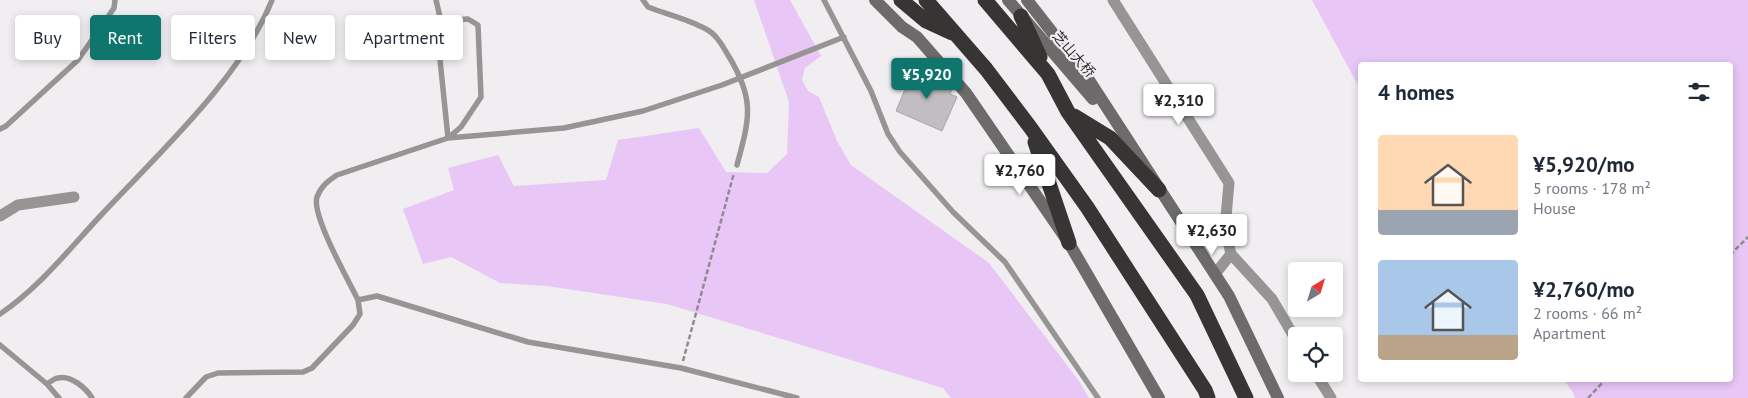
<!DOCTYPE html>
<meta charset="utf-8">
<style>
body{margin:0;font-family:"PT Sans","Noto Sans SC",sans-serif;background:#f2f2f3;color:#1f2937;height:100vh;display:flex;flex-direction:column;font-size:19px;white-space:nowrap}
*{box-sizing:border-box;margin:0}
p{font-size:16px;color:#747a83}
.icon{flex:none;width:28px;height:28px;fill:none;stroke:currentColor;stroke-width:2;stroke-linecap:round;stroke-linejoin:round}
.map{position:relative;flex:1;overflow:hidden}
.drawer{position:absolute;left:1358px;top:62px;width:375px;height:320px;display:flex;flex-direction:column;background:#fff;border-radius:5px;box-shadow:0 2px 8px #0003}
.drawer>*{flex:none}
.top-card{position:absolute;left:15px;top:15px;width:475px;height:45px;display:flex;gap:10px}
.needle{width:32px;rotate:38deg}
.tools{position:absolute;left:1288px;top:262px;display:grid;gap:10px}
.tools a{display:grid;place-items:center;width:55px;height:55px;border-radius:5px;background:#fff;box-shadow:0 2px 8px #0003;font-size:25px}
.price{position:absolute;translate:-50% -42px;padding:0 11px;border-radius:5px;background:#fff;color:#222;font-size:16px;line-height:32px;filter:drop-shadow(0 1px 2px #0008)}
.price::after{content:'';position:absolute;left:50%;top:30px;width:15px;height:11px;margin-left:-8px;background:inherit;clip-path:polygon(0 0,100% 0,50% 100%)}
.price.current{background:#0f766e;color:#fff}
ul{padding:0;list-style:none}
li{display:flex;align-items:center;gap:15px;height:125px;padding:0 20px}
li span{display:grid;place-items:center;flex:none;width:140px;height:100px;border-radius:5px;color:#555}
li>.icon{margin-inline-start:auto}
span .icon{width:60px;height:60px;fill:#fffc;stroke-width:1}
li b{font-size:21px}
h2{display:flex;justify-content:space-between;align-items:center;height:60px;padding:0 20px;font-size:21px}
.pill{padding:0 18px;border-radius:5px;background:#fff;box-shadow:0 2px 8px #0003;font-size:18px;line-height:45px}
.pill.current{background:#0f766e;color:#fff}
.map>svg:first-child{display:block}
</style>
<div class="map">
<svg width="1748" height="398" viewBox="0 0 1748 398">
<rect width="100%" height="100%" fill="#f0eef1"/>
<path fill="#e8c7f7" d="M754 0H790L821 56 805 68 802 80 808 91 819 97 837 141 851 165 989 263 1079 381 1089 398H951L943 388 667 304 547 286 500 283 451 257 423 264 403 209 454 190 448 168 498 155 514 186 606 180 618 140 699 128 726 172 767 173 787 154 789 102Z
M1312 0H1748V398H1575L1574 394 1564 380H1730V65H1360V89Z"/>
<path fill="#c0bec1" stroke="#a8a6a9" d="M922 68 940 77 938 82 950 87 952 90 950 94 957 97 942 131 896 111 908 82 911 84 917 71 920 72Z"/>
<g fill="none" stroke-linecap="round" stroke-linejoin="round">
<path stroke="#8d8c8e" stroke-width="2.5" stroke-dasharray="5 2.5" stroke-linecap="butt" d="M1730 255 1748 237
M683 361 734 173
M1588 398 1605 380"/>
<path stroke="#969594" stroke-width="5.5" d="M436 0 441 21
M643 0 648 7C666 14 688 19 706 29 716 34 722 45 728 55 755 99 750 117 737 165
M824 0 871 91 888 134 900 152 953 212 1005 262 1098 398
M468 19 478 25 481 97 461 127 448 138 437 30 441 21Z
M0 129 6 126 78 60 114 8 115 0
M358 300 377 296 528 342 681 368 797 398
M0 314C40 287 70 248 103 213 160 152 241 78 272 0
M0 345 47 384 59 398
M47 384C50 382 55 378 58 378 71 375 86 388 92 398
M186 398 206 377 218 373 303 372 312 368 353 325 360 314 358 300C349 281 311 215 317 197 321 186 328 181 337 175L448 138 564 128 643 111 722 85 844 37"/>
<path stroke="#969594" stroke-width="11" d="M1113 0 1229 183 1225 228 1231 254 1272 299 1296 340
M0 216 18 205 74 197
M1215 274 1231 254
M1316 374 1331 398"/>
<path stroke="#6c6b69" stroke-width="12" d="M875 0 902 27 917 37 966 93 1069 243 1159 398
M1008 0 1093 99
M1027 0 1087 77 1229 296 1278 398"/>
<path stroke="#373533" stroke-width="15" d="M901 0 926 21 952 33
M926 0 986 69 1030 127 1087 207 1205 390 1208 398
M985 0 1048 74 1068 112 1197 295 1246 398
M1021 16 1040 57
M1074 116 1110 138 1159 190
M1035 142 1069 243"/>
</g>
<g text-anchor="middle" stroke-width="4.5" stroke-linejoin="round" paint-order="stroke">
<g font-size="14" fill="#2f2e30" stroke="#f0eef1">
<text transform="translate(1074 54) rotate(49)" y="5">芝山大桥</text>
</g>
</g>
</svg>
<div class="tools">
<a><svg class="needle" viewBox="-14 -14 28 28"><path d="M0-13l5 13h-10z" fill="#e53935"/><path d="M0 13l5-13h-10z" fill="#747a83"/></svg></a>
<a><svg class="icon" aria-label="locate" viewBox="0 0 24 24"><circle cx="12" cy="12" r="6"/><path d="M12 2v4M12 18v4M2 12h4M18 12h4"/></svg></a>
</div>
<b class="price current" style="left:927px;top:100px">¥5,920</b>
<b class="price" style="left:1179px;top:126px">¥2,310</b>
<b class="price" style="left:1020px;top:196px">¥2,760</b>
<b class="price" style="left:1212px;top:256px">¥2,630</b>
<div class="top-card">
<a class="pill">Buy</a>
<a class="pill current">Rent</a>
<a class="pill">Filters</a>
<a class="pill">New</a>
<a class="pill">Apartment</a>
</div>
<section class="drawer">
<h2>4 homes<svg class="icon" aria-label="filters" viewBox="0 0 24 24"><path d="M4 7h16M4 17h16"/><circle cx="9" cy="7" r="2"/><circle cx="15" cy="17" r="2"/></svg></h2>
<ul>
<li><span style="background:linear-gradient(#ffd9b3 75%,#9aa5b1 0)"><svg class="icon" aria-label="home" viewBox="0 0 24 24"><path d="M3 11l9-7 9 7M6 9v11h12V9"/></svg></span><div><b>¥5,920/mo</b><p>5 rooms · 178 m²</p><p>House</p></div></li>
<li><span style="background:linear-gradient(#a9c7e8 75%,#b9a48a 0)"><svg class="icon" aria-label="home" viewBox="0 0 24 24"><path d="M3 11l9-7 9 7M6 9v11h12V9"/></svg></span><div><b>¥2,760/mo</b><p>2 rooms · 66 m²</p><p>Apartment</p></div></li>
</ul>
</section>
</div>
